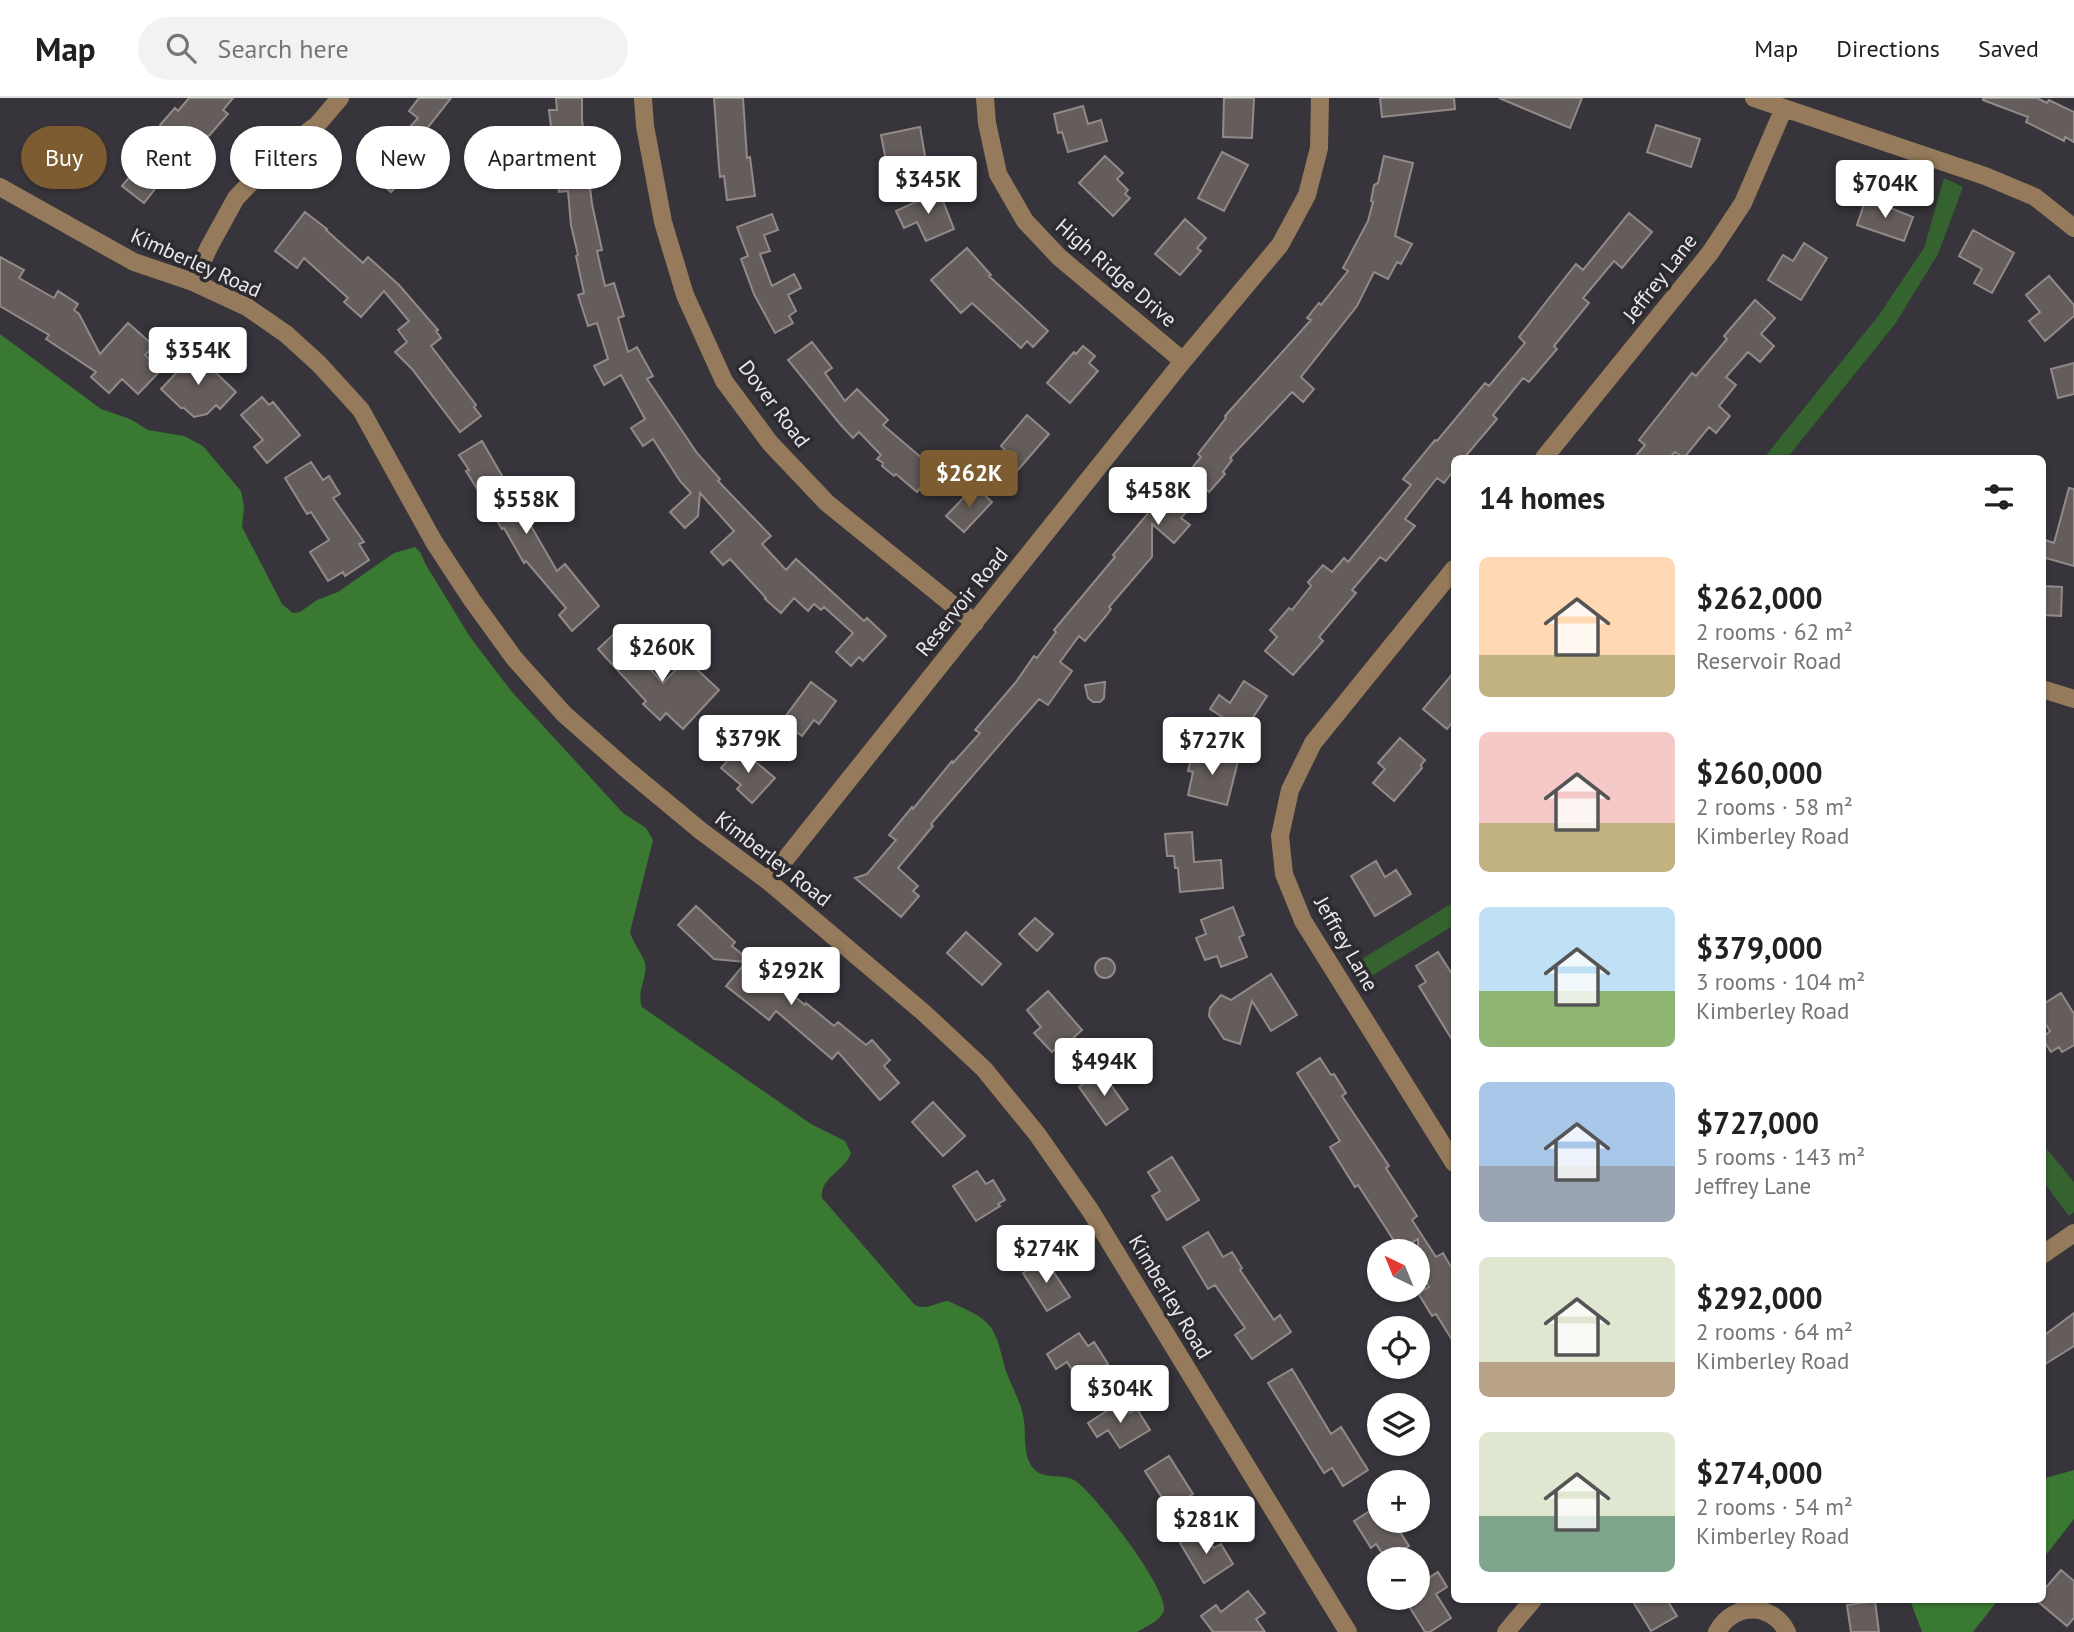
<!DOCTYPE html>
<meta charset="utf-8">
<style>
body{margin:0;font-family:"PT Sans",sans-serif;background:#f2f2f2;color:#202124;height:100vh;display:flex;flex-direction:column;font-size:26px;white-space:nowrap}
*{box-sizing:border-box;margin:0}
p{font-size:23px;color:#757577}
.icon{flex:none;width:38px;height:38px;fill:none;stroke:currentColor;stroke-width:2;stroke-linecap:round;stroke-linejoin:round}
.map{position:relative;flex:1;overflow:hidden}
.details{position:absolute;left:1451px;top:357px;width:595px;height:1148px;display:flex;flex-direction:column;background:#fff;border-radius:10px;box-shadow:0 2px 5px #0004}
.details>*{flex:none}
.banner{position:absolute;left:21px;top:28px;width:665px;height:63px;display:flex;gap:14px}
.needle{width:46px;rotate:317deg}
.tools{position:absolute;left:1367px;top:1141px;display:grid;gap:14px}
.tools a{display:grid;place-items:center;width:63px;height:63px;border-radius:50%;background:#fff;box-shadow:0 2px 5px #0004;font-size:35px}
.price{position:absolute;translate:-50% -60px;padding:0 16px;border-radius:7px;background:#fff;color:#222;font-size:23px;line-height:46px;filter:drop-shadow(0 2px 4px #0008)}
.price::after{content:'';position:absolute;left:50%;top:42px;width:21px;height:16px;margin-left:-10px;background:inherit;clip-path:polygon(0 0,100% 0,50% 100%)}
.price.selected{background:#7e5c31;color:#fff}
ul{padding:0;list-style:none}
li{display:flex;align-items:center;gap:21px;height:175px;padding:0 28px}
li span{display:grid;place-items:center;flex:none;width:196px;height:140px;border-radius:10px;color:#555}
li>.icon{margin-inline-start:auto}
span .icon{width:84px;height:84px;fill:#fffc;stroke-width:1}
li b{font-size:30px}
h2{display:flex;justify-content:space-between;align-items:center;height:84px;padding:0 28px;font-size:30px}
.tag{padding:0 24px;border-radius:32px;background:#fff;box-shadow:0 2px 5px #0004;font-size:24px;line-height:63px}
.tag.selected{background:#7e5c31;color:#fff}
header{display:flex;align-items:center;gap:42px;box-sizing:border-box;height:98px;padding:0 35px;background:#fff;border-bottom:2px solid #e0e0e0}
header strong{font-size:33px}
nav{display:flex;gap:38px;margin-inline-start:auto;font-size:24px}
.search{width:490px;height:63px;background:#f2f2f2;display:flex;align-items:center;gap:18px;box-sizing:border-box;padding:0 24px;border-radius:38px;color:#757577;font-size:26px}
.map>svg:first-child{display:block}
</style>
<header>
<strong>Map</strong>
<div class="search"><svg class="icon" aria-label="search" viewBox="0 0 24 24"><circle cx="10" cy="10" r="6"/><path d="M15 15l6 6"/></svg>Search here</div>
<nav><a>Map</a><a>Directions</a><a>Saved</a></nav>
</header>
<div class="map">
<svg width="2074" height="1534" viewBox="0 0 2074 1534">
<rect width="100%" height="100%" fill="#37353b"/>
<path fill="#356330" d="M1944 80 1963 89 1938 156 1895 226 1787 360H1764L1879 217 1924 150Z
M1454 804V827L1360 885 1349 869Z
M2042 1045 2074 1084V1114L2069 1118 2042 1082Z"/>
<path fill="#3a7932" d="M0 236 101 311 130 321 148 332 184 338 203 348 241 393 244 408 242 429 282 506 293 515 300 514 317 502 338 494 394 455 415 449 420 454 426 467 470 539 512 594 623 715 646 730 653 742 630 834C633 845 642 855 645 865 648 879 636 894 642 909L811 1026 845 1043 851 1055C845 1073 819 1080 822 1100L914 1206C926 1214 936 1204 948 1203 960 1209 977 1215 986 1224 1000 1237 1001 1261 1008 1278 1014 1294 1022 1306 1024 1323 1026 1338 1023 1358 1033 1370 1045 1384 1063 1373 1077 1384 1097 1399 1165 1487 1164 1511 1164 1521 1145 1529 1137 1534H0Z
M2074 1372V1421L2042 1462V1381Z
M1910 1502H1998L1973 1534H1922Z"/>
<path fill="#645d5b" stroke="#918a88" stroke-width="2" d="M189 0H233L223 12 228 16 208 39 204 36 190 53 187 50 144 105 122 88 167 33 160 27 175 10 178 13Z
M419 0H451L411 51 421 61 391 94 365 71 381 52 383 53 389 46 392 49 418 20 409 13Z
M556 0H582V22L592 106 602 152 597 153 605 188 614 185 624 218 618 220 628 254 637 249 653 278 647 281 697 355 720 381 718 383 771 438 762 446 786 472 796 461 864 523 867 520 886 538 863 563 859 559 851 568 836 554 853 535 824 509 821 512 814 506 808 513 794 500 781 515 765 501 766 500 730 461 723 467 711 454 734 433 700 395 698 418 685 430 670 414 691 395 680 383 653 341 643 348 631 330 645 321 621 277 604 287 594 268 608 261 597 225 588 228 578 197 584 195 576 158 578 157 571 127 568 93 559 94 549 12H557Z
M714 0H743L747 60 750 59 755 98 727 102 724 78 720 79 719 69Z
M1224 0H1254L1252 40 1223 39Z
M1380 0H1454L1455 11 1382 19Z
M1499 0H1582L1570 30Z
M1983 0H2037L2047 5 2049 2 2074 14V44L2065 39 2064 43 2026 24 2028 19 1983 2Z
M1083 8 1088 26 1101 22 1107 43 1068 54 1062 34 1058 35 1054 16Z
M1656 27 1700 41 1691 69 1647 54Z
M920 29 927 69 911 73 909 64 887 68 881 37Z
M1222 54 1248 67 1224 113 1198 100Z
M1105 58 1123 75 1117 81 1128 92 1125 96 1130 100 1113 118 1079 85Z
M1384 58 1413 65 1395 138 1412 146 1401 166 1397 164 1388 181 1374 174 1357 208 1301 279 1314 291 1303 304 1292 294 1230 360 1232 362 1223 374 1225 376 1209 394 1206 391 1181 420 1190 427 1174 445 1152 426V459L1109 509 1111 511 1106 518 1085 543 1079 538 1060 564 1072 573 1048 607 1039 601 931 726 933 728 898 770 918 788 913 793 919 798 901 819 855 780 867 776 896 742 889 737 912 709 913 711 952 663 953 665 980 635 975 632 1016 584 1034 558 1037 560 1056 534 1054 532 1115 459 1113 457 1170 389 1174 392 1201 359 1198 356 1226 320 1225 318 1311 222 1307 220 1319 205 1321 207 1348 173 1343 170 1368 123 1373 104 1371 103 1374 87 1378 85Z
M939 93 954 131 926 143 917 124 904 130 896 113Z
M1866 100 1913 119 1904 143 1857 127Z
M305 114 327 131 326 132 363 165 368 159 399 187 438 232 436 233 441 240 431 248 476 307 474 309 481 318 460 334 412 271 395 254 407 244 398 232 409 223 384 193 361 219 344 204 348 200 304 160 297 170 275 153Z
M1629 115 1652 134 1622 170 1614 163 1583 200 1589 205 1554 248 1557 251 1529 284 1523 280 1493 317 1497 321 1464 360H1454V372L1444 385 1437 380 1405 421 1415 428 1386 463 1380 459 1352 492 1356 495 1319 539 1323 543 1293 577 1265 553 1277 539 1270 532 1289 510 1292 512 1311 488 1308 484 1323 467 1332 474 1344 460 1348 464 1411 387 1403 381 1435 342 1437 343 1485 285 1489 288 1525 245 1519 239 1546 204 1576 166 1583 172Z
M772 116 778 132 764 137 770 153 760 156 772 188 794 176 801 190 788 197 796 213 789 218 793 225 775 235 754 196 741 161 748 158 737 129Z
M1185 121 1206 140 1197 150 1201 153 1180 177 1155 156Z
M1973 132 2014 155 1992 195 1974 185 1982 171 1959 158Z
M1804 145 1827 160 1801 202 1768 182 1783 157 1793 163Z
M967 150 991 177 989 178 1048 233 1033 249 1027 243 1021 250 972 205 961 215 931 182Z
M0 159 24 172 19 180 54 200 58 193 78 206 74 212 79 216 100 256 128 225 154 248 145 257 161 272 138 296 122 281 109 295 91 279 96 274 46 241 49 237 0 208Z
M2049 178 2074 207V218L2045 243 2029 223 2040 214 2026 197Z
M1755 202 1775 220 1761 236 1774 248 1760 264 1748 254 1726 279 1736 287 1719 308 1730 318 1716 335 1709 329 1684 360 1675 354 1669 360H1634L1645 347 1639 342 1692 275 1696 278 1727 241 1724 238Z
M812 244 832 270 825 275 845 303 857 291 888 322 883 327 936 372 917 394 896 376 894 378 882 368 883 365 877 361 881 357 859 334 853 340 840 326 788 262Z
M1083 248 1095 258 1089 265 1098 273 1070 305 1047 285 1074 254 1076 256Z
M199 251 217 268 213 272 236 294 220 311 216 307 207 316 194 319 184 310H181L161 291Z
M2074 265V296L2058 300 2051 271Z
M262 299 269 307 273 304 300 337 267 365 254 349 263 342 241 317Z
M1027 317 1049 336 1017 373 1000 359 1006 353 1001 348Z
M482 343 557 473 565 466 599 508 572 533 559 517 566 510 526 463 524 465 504 430 502 431 466 373 469 372 459 357Z
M311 364 323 382 329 378 340 396 333 400 364 444 359 446 369 462 345 478 343 474 328 483 310 454 329 442 311 414 307 416 285 380Z
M977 390 992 404 964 434 946 418 969 394 971 396Z
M2069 390 2074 391V468L2042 459V441L2054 445Z
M2042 488 2062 489 2061 518 2042 517Z
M616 534 663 585 686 561 719 592 683 631 666 615 660 622 643 606 646 603 598 551Z
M1454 574V622L1447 631 1423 611Z
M1244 583 1267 598 1244 633 1210 611 1219 597 1230 605Z
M811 584 836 603 819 626 814 622 802 638 782 623Z
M1105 584 1104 600 1100 604H1093L1088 600 1085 587Z
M1400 640 1425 662 1421 667 1422 670 1394 703 1373 685 1385 671 1378 665Z
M739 650 775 680 752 705 737 691 741 687 721 670Z
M1193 652 1238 663 1227 707 1188 697 1193 674 1188 673Z
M1192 734 1194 764 1221 762 1223 790 1180 794 1178 770H1175L1174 758H1167L1165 736Z
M1376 763 1385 779 1396 772 1411 796 1375 818 1351 778Z
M696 808 735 844 732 848 805 907 806 905 834 928 838 924 866 947 872 942 890 962 884 968 899 985 880 1002 838 954 832 961 776 913 769 922 726 888 746 864 714 861 678 827Z
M1233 809 1244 837 1239 839 1247 859 1221 869 1217 858 1205 862 1196 840 1206 836 1201 822Z
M1035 820 1053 836 1037 853 1019 836Z
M966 834 1001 866 982 887 947 855Z
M1438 854 1454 879V945L1419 888 1426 884 1416 868Z
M1095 870a10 10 0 1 1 20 0a10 10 0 1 1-20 0Z
M1271 876 1297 917 1271 933 1252 903 1240 946 1224 941 1209 918 1210 910 1221 897 1231 902Z
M1048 893 1082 932 1060 952 1057 949 1052 954 1034 935 1041 929 1027 912Z
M2061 895 2074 916V947L2062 954 2059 949 2051 954 2042 940 2050 933 2042 921V907Z
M1320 960 1331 977 1334 976 1346 995 1342 998 1389 1068 1386 1070 1417 1118 1412 1122 1436 1159 1443 1155 1454 1174V1245L1436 1216 1432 1218 1418 1195 1429 1189 1418 1170V1141L1400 1152 1358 1087 1355 1089 1330 1049 1340 1043 1297 975Z
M1101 973 1128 1011 1106 1027 1079 989Z
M933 1004 965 1038 943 1058 912 1024Z
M1172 1059 1199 1102 1167 1122 1152 1098 1160 1093 1148 1074Z
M977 1073 986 1086 993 1082 1005 1102 998 1106 1000 1108 976 1123 953 1088Z
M1208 1134 1223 1159 1232 1154 1242 1170 1240 1172 1274 1222 1280 1217 1291 1234 1252 1261 1235 1237 1245 1230 1215 1187 1208 1191 1183 1149Z
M1045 1161 1070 1199 1047 1213 1023 1175Z
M2074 1215V1248L2042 1268V1239Z
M1079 1235 1088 1248 1094 1244 1108 1266 1080 1284 1067 1264 1056 1271 1047 1256Z
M1292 1271 1331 1336 1341 1329 1368 1372 1343 1388 1332 1370 1324 1375 1268 1285Z
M1122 1303 1130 1315 1137 1311 1150 1332 1120 1350 1108 1332 1097 1339 1088 1325Z
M1169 1358 1193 1396 1170 1412 1145 1373Z
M1379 1407V1423H1393L1409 1448 1389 1461H1386L1376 1446 1371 1450 1354 1423Z
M1202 1431 1214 1450 1221 1446 1233 1466 1204 1485 1180 1445Z
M2061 1472 2074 1483V1520L2067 1528 2036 1502H2042V1494Z
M1438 1474 1447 1489 1436 1496 1451 1520 1430 1534H1425L1404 1500H1418V1487Z
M1248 1493 1265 1515 1256 1521 1265 1534H1213L1201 1518 1216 1507 1221 1514Z
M1632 1502H1667L1677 1518 1651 1533Z
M1875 1503 1879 1534H1851L1847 1507Z"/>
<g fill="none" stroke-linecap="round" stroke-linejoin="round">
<path stroke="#957b5b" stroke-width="18" d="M643 0 645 28 663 124 685 197 724 283 770 345 827 405 975 525
M985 0 987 25 998 76 1025 123 1059 159 1183 263
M1754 0 1985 78 2035 99 2074 130
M0 89 134 164 193 184 247 209 286 236 319 266 361 312 434 444 472 502 514 560 564 616 624 669 701 733 768 783 923 914 984 971 1037 1036 1090 1112 1348 1534
M193 184 209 149 236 100 277 57 317 27 340 0
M1544 360 1710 155 1743 105 1784 10
M1454 471 1313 645 1290 692 1280 738 1284 776 1303 823 1454 1065
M2042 591 2074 601
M768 783 1183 263 1280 147 1307 97 1319 50 1320 0
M2042 1157 2074 1135
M1506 1534 1533 1502
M1717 1534C1733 1504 1772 1504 1787 1534"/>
</g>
<g text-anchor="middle" stroke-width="7" stroke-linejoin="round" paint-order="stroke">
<g font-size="21" fill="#e9e8ec" stroke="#2d2b30">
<text transform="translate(196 165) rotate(24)" y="7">Kimberley Road</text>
<text transform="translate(1116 175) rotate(41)" y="7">High Ridge Drive</text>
<text transform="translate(1660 180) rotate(-52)" y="7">Jeffrey Lane</text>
<text transform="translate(774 306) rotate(53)" y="7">Dover Road</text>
<text transform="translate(962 504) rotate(-51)" y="7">Reservoir Road</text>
<text transform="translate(773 761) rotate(38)" y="7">Kimberley Road</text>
<text transform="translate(1346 846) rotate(60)" y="7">Jeffrey Lane</text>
<text transform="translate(1170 1199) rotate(59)" y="7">Kimberley Road</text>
</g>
</g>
</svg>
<div class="tools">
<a><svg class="needle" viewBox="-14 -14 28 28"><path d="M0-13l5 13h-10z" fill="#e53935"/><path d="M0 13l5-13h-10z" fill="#757577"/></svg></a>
<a><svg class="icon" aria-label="locate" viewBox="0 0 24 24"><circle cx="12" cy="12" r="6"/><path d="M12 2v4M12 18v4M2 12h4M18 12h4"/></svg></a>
<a><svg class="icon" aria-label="layers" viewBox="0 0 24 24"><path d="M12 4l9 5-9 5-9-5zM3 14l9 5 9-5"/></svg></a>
<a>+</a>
<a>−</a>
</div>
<b class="price" style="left:928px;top:118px">$345K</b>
<b class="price" style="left:1885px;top:122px">$704K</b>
<b class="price" style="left:198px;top:289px">$354K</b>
<b class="price selected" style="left:969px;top:412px">$262K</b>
<b class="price" style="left:1158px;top:429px">$458K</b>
<b class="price" style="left:526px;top:438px">$558K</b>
<b class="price" style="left:662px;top:586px">$260K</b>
<b class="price" style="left:748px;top:677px">$379K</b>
<b class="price" style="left:1212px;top:679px">$727K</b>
<b class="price" style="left:791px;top:909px">$292K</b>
<b class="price" style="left:1104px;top:1000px">$494K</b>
<b class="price" style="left:1046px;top:1187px">$274K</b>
<b class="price" style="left:1120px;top:1327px">$304K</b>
<b class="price" style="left:1206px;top:1458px">$281K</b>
<div class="banner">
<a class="tag selected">Buy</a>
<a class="tag">Rent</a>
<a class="tag">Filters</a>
<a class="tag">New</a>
<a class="tag">Apartment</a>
</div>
<section class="details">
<h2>14 homes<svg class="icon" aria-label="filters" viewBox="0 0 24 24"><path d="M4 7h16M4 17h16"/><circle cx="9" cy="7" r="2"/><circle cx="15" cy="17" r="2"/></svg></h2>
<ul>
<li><span style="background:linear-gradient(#ffd9b3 70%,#c2b280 0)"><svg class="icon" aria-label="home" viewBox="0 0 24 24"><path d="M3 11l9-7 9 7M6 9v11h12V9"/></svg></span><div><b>$262,000</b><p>2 rooms · 62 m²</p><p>Reservoir Road</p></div></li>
<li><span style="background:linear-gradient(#f6c9c9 65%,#c2b280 0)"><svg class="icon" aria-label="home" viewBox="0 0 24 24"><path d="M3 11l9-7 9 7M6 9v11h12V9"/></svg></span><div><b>$260,000</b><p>2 rooms · 58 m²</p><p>Kimberley Road</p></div></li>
<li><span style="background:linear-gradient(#bfe0f5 60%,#8fb573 0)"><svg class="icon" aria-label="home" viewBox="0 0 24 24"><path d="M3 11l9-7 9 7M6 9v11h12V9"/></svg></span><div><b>$379,000</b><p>3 rooms · 104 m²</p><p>Kimberley Road</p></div></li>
<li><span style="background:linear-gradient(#a9c7e8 60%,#9aa5b1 0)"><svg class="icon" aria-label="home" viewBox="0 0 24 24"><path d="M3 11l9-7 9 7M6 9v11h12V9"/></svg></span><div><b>$727,000</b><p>5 rooms · 143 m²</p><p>Jeffrey Lane</p></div></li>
<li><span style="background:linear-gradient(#dfe7d0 75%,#b9a48a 0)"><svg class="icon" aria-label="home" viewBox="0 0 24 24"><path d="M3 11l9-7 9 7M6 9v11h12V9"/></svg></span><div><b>$292,000</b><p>2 rooms · 64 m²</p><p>Kimberley Road</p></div></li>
<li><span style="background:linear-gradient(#dfe7d0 60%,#7fa58c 0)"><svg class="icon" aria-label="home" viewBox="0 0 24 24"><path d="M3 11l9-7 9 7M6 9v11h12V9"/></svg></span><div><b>$274,000</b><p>2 rooms · 54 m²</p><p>Kimberley Road</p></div></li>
</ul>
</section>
</div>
